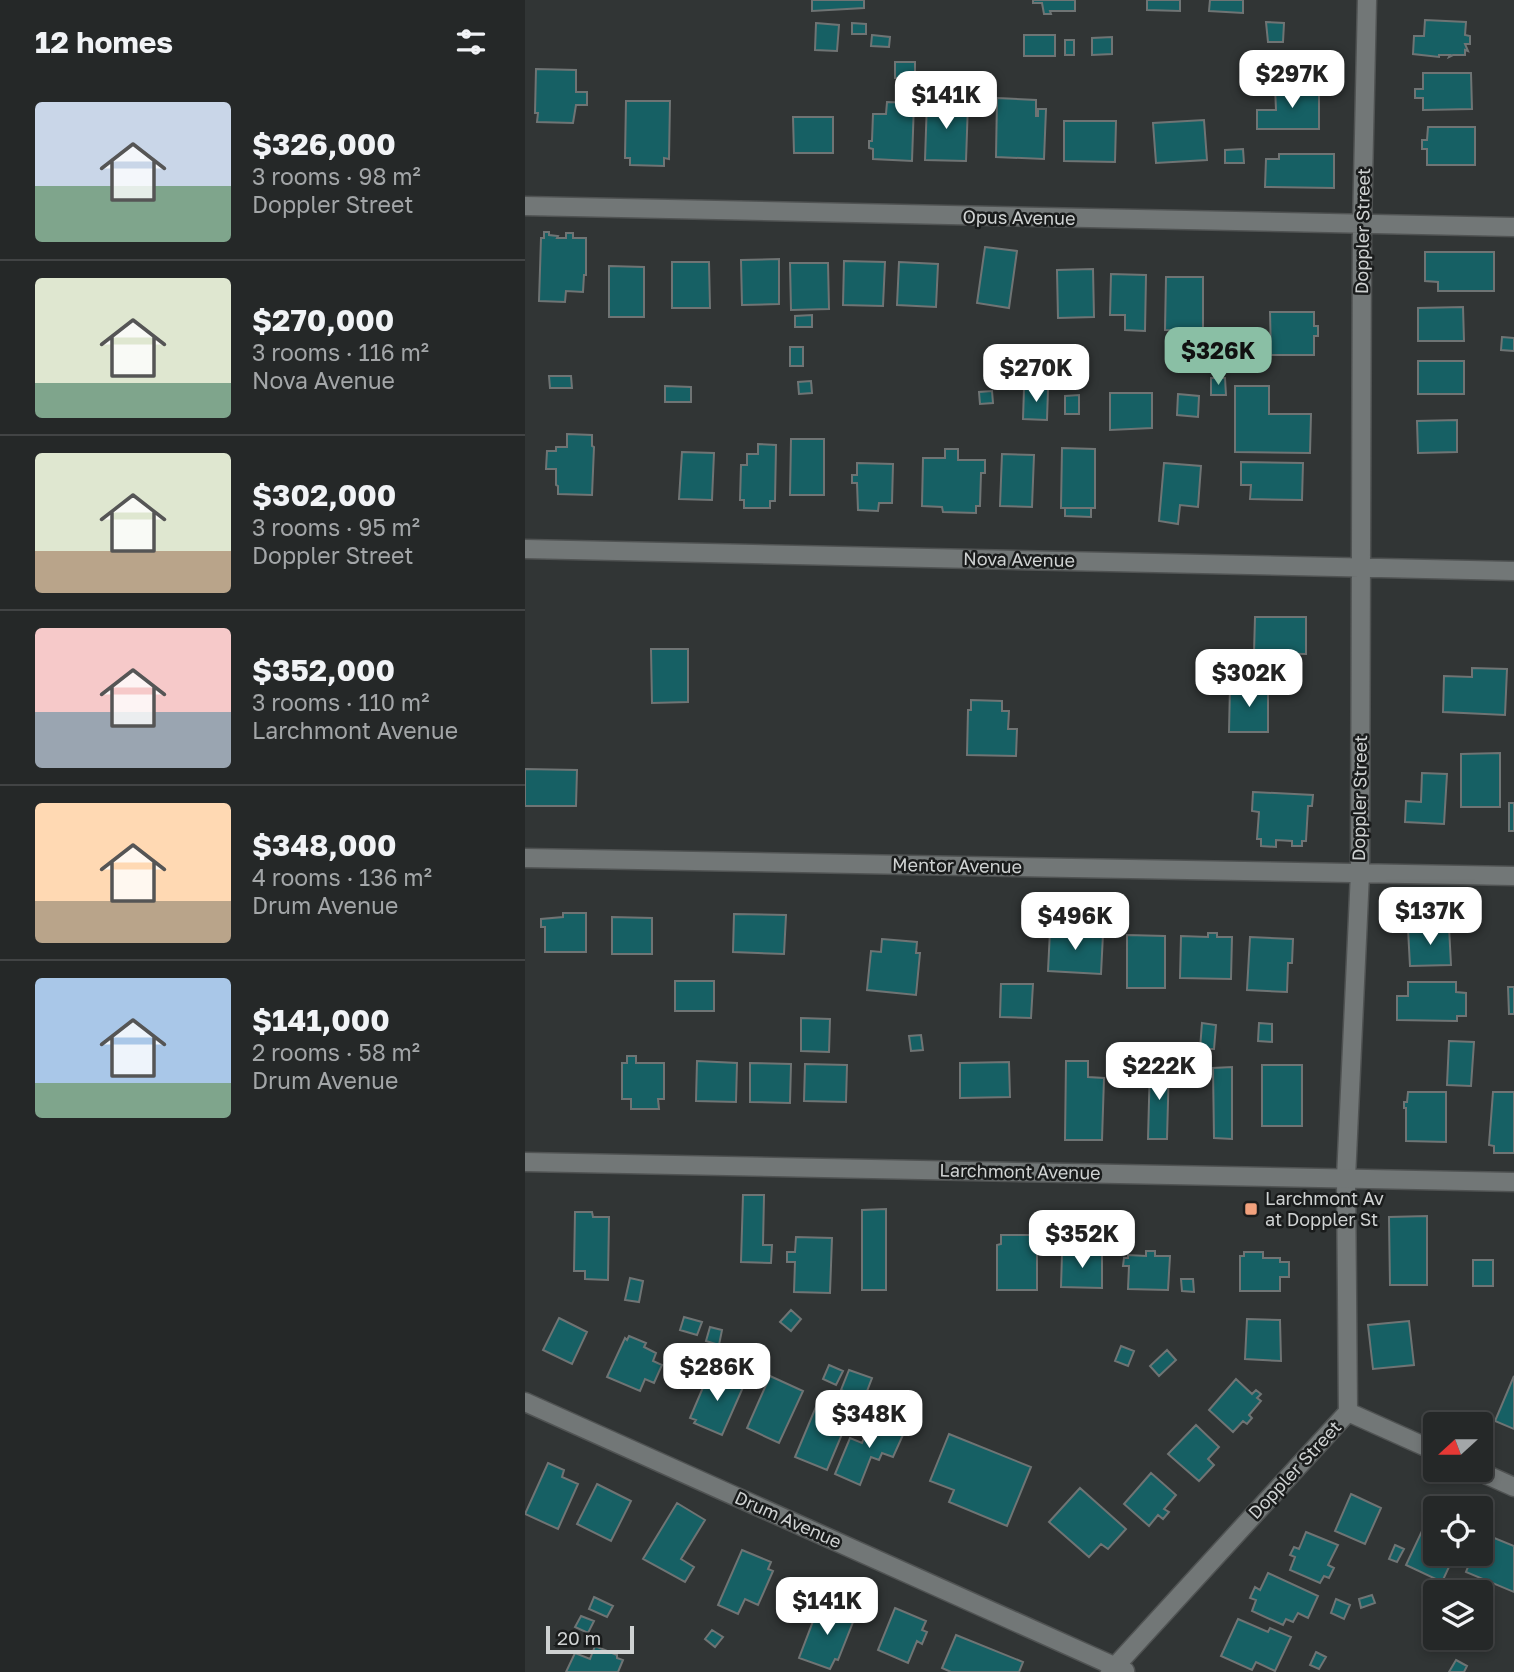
<!DOCTYPE html>
<meta charset="utf-8">
<style>
body{margin:0;font-family:"Golos Text",sans-serif;background:#313434;color:#f1f3f6;height:100vh;display:flex;flex-direction:column;font-size:26px;white-space:nowrap}
*{box-sizing:border-box;margin:0}
p{font-size:23px;color:#a3a6a8}
.icon{flex:none;width:38px;height:38px;fill:none;stroke:currentColor;stroke-width:2;stroke-linecap:round;stroke-linejoin:round}
.map{position:relative;flex:1;overflow:hidden}
.drawer{display:flex;flex-direction:column;background:#252828;width:525px}
.drawer>*{flex:none}
.needle{width:46px;rotate:249deg}
.fabs{position:absolute;left:898px;top:1412px;display:grid;gap:14px}
.fabs a{display:grid;place-items:center;width:70px;height:70px;border-radius:7px;background:#252828;box-shadow:0 4px 10px #0003,0 0 0 2px #424445;font-size:35px}
.scale{position:absolute;left:21px;bottom:18px;width:88px;box-sizing:border-box;padding-left:7px;border:4px solid #cfd2d2;border-top:0;font-size:19px;line-height:24px;white-space:nowrap;color:#cfd2d2;-webkit-text-stroke:5px #1a1c1c;paint-order:stroke}
.price{position:absolute;translate:-50% -60px;padding:0 16px;border-radius:14px;background:#fff;color:#222;font-size:23px;line-height:46px;filter:drop-shadow(0 2px 4px #0008)}
.price::after{content:'';position:absolute;left:50%;top:42px;width:21px;height:16px;margin-left:-10px;background:inherit;clip-path:polygon(0 0,100% 0,50% 100%)}
.price.selected{background:#8abfa5;color:#111}
ul{padding:0;list-style:none}
li{display:flex;align-items:center;gap:21px;height:175px;padding:0 35px}
li+li{border-top:2px solid #424445}
li span{display:grid;place-items:center;flex:none;width:196px;height:140px;border-radius:7px;color:#555}
li>.icon{margin-inline-start:auto}
span .icon{width:84px;height:84px;fill:#fffc;stroke-width:1}
li b{font-size:30px}
h2{display:flex;justify-content:space-between;align-items:center;height:84px;padding:0 35px;font-size:30px}
main{display:flex;flex:1;min-height:0}
.map>svg:first-child{display:block}
</style>
<main>
<section class="drawer">
<h2>12 homes<svg class="icon" aria-label="filters" viewBox="0 0 24 24"><path d="M4 7h16M4 17h16"/><circle cx="9" cy="7" r="2"/><circle cx="15" cy="17" r="2"/></svg></h2>
<ul>
<li><span style="background:linear-gradient(#c9d6e8 60%,#7fa58c 0)"><svg class="icon" aria-label="home" viewBox="0 0 24 24"><path d="M3 11l9-7 9 7M6 9v11h12V9"/></svg></span><div><b>$326,000</b><p>3 rooms · 98 m²</p><p>Doppler Street</p></div></li>
<li><span style="background:linear-gradient(#dfe7d0 75%,#7fa58c 0)"><svg class="icon" aria-label="home" viewBox="0 0 24 24"><path d="M3 11l9-7 9 7M6 9v11h12V9"/></svg></span><div><b>$270,000</b><p>3 rooms · 116 m²</p><p>Nova Avenue</p></div></li>
<li><span style="background:linear-gradient(#dfe7d0 70%,#b9a48a 0)"><svg class="icon" aria-label="home" viewBox="0 0 24 24"><path d="M3 11l9-7 9 7M6 9v11h12V9"/></svg></span><div><b>$302,000</b><p>3 rooms · 95 m²</p><p>Doppler Street</p></div></li>
<li><span style="background:linear-gradient(#f6c9c9 60%,#9aa5b1 0)"><svg class="icon" aria-label="home" viewBox="0 0 24 24"><path d="M3 11l9-7 9 7M6 9v11h12V9"/></svg></span><div><b>$352,000</b><p>3 rooms · 110 m²</p><p>Larchmont Avenue</p></div></li>
<li><span style="background:linear-gradient(#ffd9b3 70%,#b9a48a 0)"><svg class="icon" aria-label="home" viewBox="0 0 24 24"><path d="M3 11l9-7 9 7M6 9v11h12V9"/></svg></span><div><b>$348,000</b><p>4 rooms · 136 m²</p><p>Drum Avenue</p></div></li>
<li><span style="background:linear-gradient(#a9c7e8 75%,#7fa58c 0)"><svg class="icon" aria-label="home" viewBox="0 0 24 24"><path d="M3 11l9-7 9 7M6 9v11h12V9"/></svg></span><div><b>$141,000</b><p>2 rooms · 58 m²</p><p>Drum Avenue</p></div></li>
</ul>
</section>
<div class="map">
<svg width="989" height="1672" viewBox="0 0 989 1672">
<rect width="100%" height="100%" fill="#313535"/>
<path fill="#166064" stroke="#6f7474" stroke-width="2" d="M287 0H339V8L287 11Z
M508 0H550V11H525L526 14H519L517 3H508Z
M622 0H655V11L622 10Z
M685 0H718V13L684 11Z
M900 20 941 22 940 35 945 36V44H940L943 51 940 50V55H928L924 57 925 55H914V57L888 54 889 36H899Z
M741 22 759 23 758 42H743Z
M291 23 314 25 312 51 290 50Z
M327 23 341 24V34H327Z
M347 35 365 37 364 47 346 46Z
M499 35H530V56H499Z
M587 37V54L567 55V38Z
M540 40H549V55H540Z
M370 62H390V78H370Z
M11 69 51 70V92H62V105H51L48 123 12 122 13 113H10Z
M898 73H946L947 109 898 110V98H890V89H898Z
M750 87H794V129H732V110H751Z
M472 98 511 100V116H513V109H521L519 159 471 157Z
M101 101H145L144 159 139 158V166L105 165V158H100Z
M402 101 443 103 441 161 400 160Z
M362 102 389 103 387 161 348 159V149L344 148V141H347L348 114H361Z
M268 117H308V153H269Z
M679 120 682 160 631 163 628 123Z
M539 121H591L590 162 539 161Z
M903 127H950V165H902V149H897V140H902Z
M718 149 719 163H700V150Z
M754 154H809V188L740 187 741 159H754Z
M19 232H24V235L33 236 32 238H41V233H48V238H61V275H59L58 292 41 291 40 302 14 301 16 238H19Z
M460 247 492 251 484 308 452 303Z
M900 252H969V291H913V282L900 281Z
M254 259V304L217 305 216 260Z
M319 261 360 262 358 306 318 305Z
M147 262H184L185 308H147Z
M374 262 413 264 411 307 372 305Z
M265 263H303L304 309 266 310Z
M84 266 119 267V317H84Z
M568 269 569 317 533 318 532 270Z
M586 274 621 275 620 331 600 330V315H585Z
M641 277H678V331L640 330Z
M938 307 939 341H893V308Z
M745 312H789V326H793V336H789V355H746Z
M287 315V327H270V316Z
M977 337 989 338V351L976 350Z
M265 347H278V366H265Z
M893 361H939V394H893Z
M24 376H46L47 388H25Z
M686 378H700L701 395H686Z
M286 381 287 393 274 394 273 382Z
M140 386 166 387V402H140Z
M710 386H744V414H786L785 453 710 452Z
M499 389H523L522 420 498 419Z
M467 391 468 403 455 404 454 392Z
M585 393H627V428L585 430Z
M653 394 674 396 673 417 652 415Z
M554 395V414H540V396Z
M932 420V452L893 453 892 421Z
M42 434 67 435V446L69 447 67 495 33 494V486L31 485V469H21L22 451H31V447H42Z
M266 439H299V495H265Z
M233 444 251 445 250 501H245V508H219V500H215L216 465H222V454H233Z
M537 448 570 449V508H536Z
M420 449H433V460H460V473H456L455 506H451V513L418 512 417 507 397 506 398 458H420Z
M157 452 189 453 187 500 154 499Z
M477 454 509 455 507 507 475 506Z
M716 462 778 463 777 500 725 499 726 485H716Z
M332 463 368 464 367 503H354L353 511 333 510 332 483H327V475H332Z
M639 463 676 466 673 507 655 505 653 524 634 521Z
M540 508H566V517L540 516Z
M730 617H781V654L729 653Z
M126 649H163V702L127 703Z
M947 668 982 669 980 715 918 712 919 676 947 677Z
M683 672H697L698 682H684Z
M705 686H743V732H704Z
M446 700 477 701V711H484L483 729H492L491 756 442 755 443 710H446Z
M975 753V807H936V754Z
M0 769 52 770 51 806H0Z
M897 773 922 774 919 824 880 822 881 801 896 802Z
M728 792 788 795 787 806H783L781 841H777V846H767V841L751 840V847L736 846V839H732L734 812 727 811Z
M984 803H989V831H984Z
M38 913H61V952H20V927H16V919L38 917Z
M209 914 261 915 259 954 208 952Z
M87 917 127 918V954H87Z
M924 927 926 965 885 966 883 929Z
M525 931 578 934 576 974 523 971Z
M683 933H692V937H707L706 979 655 978 656 936 683 937Z
M602 935 640 936V988H602Z
M725 937 768 939 767 963H763L762 992 722 990Z
M357 939 392 942 391 953H395L391 995 342 990 346 951 356 952Z
M150 981H189V1011H150Z
M883 982H931V992L941 993V1016H932V1021L872 1020V996H883Z
M476 984H508L506 1018 475 1017Z
M983 987H989V1014H984Z
M276 1018 305 1019 304 1052 276 1051Z
M677 1023 691 1025 689 1049H675Z
M734 1023 747 1024V1042L733 1041Z
M396 1035 398 1050 386 1051 384 1036Z
M924 1041 949 1042 946 1086 922 1085Z
M102 1056H111V1063H139V1099H133L134 1109H106V1099H97V1063H102Z
M172 1061 212 1063 211 1102 171 1101Z
M541 1061H563V1077L579 1078 577 1140H540Z
M484 1062 485 1097 435 1098V1063Z
M225 1063 266 1064 265 1103 225 1102Z
M280 1064 322 1065 321 1102 279 1101Z
M625 1064H644L642 1139H623Z
M737 1065H777V1126H737Z
M707 1067V1139L689 1138 688 1068Z
M883 1092H921V1142L881 1141V1108H879V1102H882Z
M968 1092H989V1153H969V1146L964 1145Z
M218 1195H239L238 1245H247L246 1263 216 1262Z
M361 1209V1290H337V1210Z
M50 1212H67L68 1217H84L83 1280 60 1279V1271H49Z
M902 1216V1285H865L864 1217Z
M476 1235H509L508 1245H512V1290H472V1245L476 1244Z
M271 1237 307 1238 305 1293 269 1292 270 1262H262V1252H270Z
M553 1251H573V1254H577V1288L536 1287 537 1254 552 1255Z
M621 1251H630V1256H645L643 1290 603 1289 604 1266H598L599 1258H603V1255L621 1256Z
M719 1252H738V1258H755V1262H764V1277H755V1291H715V1256H719Z
M948 1260H968V1286H948Z
M105 1278 118 1281 114 1302 100 1300Z
M656 1279H668L669 1292 657 1291Z
M266 1310 276 1319 266 1331 255 1322Z
M159 1317 177 1322 172 1335 155 1330Z
M34 1318 62 1332 47 1364 18 1350Z
M722 1319 755 1320 756 1361 720 1359Z
M884 1321 889 1365 848 1369 843 1325Z
M185 1327 197 1330 194 1345 181 1341Z
M104 1336 121 1343 119 1347 131 1353 128 1361 137 1365 129 1383 120 1379 115 1391 82 1377 100 1338 102 1340Z
M596 1346 609 1351 603 1366 590 1361Z
M642 1350 651 1360 634 1376 625 1366Z
M304 1365 318 1371 311 1385 298 1379Z
M324 1370 347 1378 339 1399 316 1390Z
M185 1371 219 1385 197 1435 169 1423 171 1420 165 1418Z
M245 1376 278 1391 254 1443 222 1428Z
M989 1376V1429L970 1421Z
M711 1379 727 1394 731 1390 736 1394 732 1398 736 1401 724 1415 727 1418 722 1424 718 1421 708 1432 684 1410Z
M293 1402 325 1415 302 1470 270 1457Z
M346 1420 372 1431 375 1423 382 1426 368 1457 357 1453 354 1460 346 1457 335 1485 310 1474 325 1438 337 1443Z
M671 1425 694 1447 683 1459 689 1465 674 1481 643 1454Z
M424 1434 506 1467 482 1526 424 1502 429 1490 405 1481Z
M23 1463 39 1470 37 1477 53 1484 33 1529 0 1514Z
M626 1473 651 1495 639 1509 644 1512 638 1519 633 1515 624 1526 599 1504Z
M72 1484 106 1501 86 1541 52 1524Z
M555 1488 601 1529 583 1549 576 1544 564 1557 524 1522Z
M826 1494 856 1508 840 1544 810 1531Z
M152 1503 180 1520 156 1559 169 1567 160 1582 118 1559Z
M905 1514 910 1516V1554H930L917 1582 881 1565Z
M781 1532 813 1545 803 1565 809 1568 804 1578 799 1576 795 1583 765 1570 770 1557 765 1555 769 1547 774 1549Z
M957 1533 989 1546V1592L941 1572 948 1554H956Z
M870 1545 879 1549 872 1562 864 1559Z
M217 1550 246 1562 243 1569 248 1571 233 1605 220 1599 213 1614 193 1605Z
M743 1573 793 1596 783 1618 773 1613 768 1622 761 1619 758 1625 727 1611 731 1600 725 1598 730 1587 735 1590Z
M847 1595 850 1603 836 1608 834 1599Z
M69 1597 88 1606 82 1617 64 1609Z
M811 1599 825 1605 819 1619 806 1613Z
M297 1605 330 1617 313 1660 310 1659 305 1669 274 1658 292 1611 294 1612Z
M370 1608 401 1621 397 1630 402 1632 397 1644 392 1641 383 1663 353 1650Z
M56 1616 69 1621 63 1633 50 1627Z
M713 1619 743 1632 745 1628 766 1637 750 1671 731 1662 727 1670 696 1656Z
M187 1630 198 1637 190 1647 180 1639Z
M431 1635 498 1662 494 1672H426L417 1668Z
M70 1646 92 1655V1658L98 1660 93 1672H41L50 1653 65 1659Z
M791 1652 801 1657 794 1669 785 1665Z
M931 1660 942 1666 939 1672H924Z"/>
<g fill="none" stroke-linecap="round" stroke-linejoin="round">
<g stroke="#505353" stroke-width="21">
<path id="minor" d="M0 206 989 227
M0 549 989 571
M0 858 989 876
M0 1402 600 1671
M823 1412 910 1451
M951 1470 989 1487
M585 1672 823 1412 821 1178 835 873 837 226 842 0"/>
</g>
<g stroke="#505353" stroke-width="21">
<path id="tertiary" d="M0 1162 989 1182"/>
</g>
<use href="#minor" stroke="#727777" stroke-width="18"/>
<use href="#tertiary" stroke="#727777" stroke-width="18"/>
</g>
<rect fill="#f1a17d" stroke="#1a1c1c" stroke-width="2.5" x="719" y="1202" width="14" height="14" rx="3.5"/>
<g text-anchor="middle" stroke-width="5" stroke-linejoin="round" paint-order="stroke">
<g font-size="18" fill="#cfd2d2" stroke="#1a1c1c">
<text transform="translate(494 218) rotate(1)" y="6">Opus Avenue</text>
<text transform="translate(838 231) rotate(-89)" y="6">Doppler Street</text>
<text transform="translate(494 560) rotate(1)" y="6">Nova Avenue</text>
<text transform="translate(835 798) rotate(-89)" y="6">Doppler Street</text>
<text transform="translate(432 866) rotate(1)" y="6">Mentor Avenue</text>
<text transform="translate(495 1172) rotate(1)" y="6">Larchmont Avenue</text>
<text transform="translate(770 1470) rotate(-47)" y="6">Doppler Street</text>
<text transform="translate(263 1520) rotate(24)" y="6">Drum Avenue</text>
</g>
<g font-size="18" fill="#cfd2d2" stroke="#1a1c1c" text-anchor="start">
<text x="740" y="1205">Larchmont Av<tspan x="740" dy="21">at Doppler St</tspan></text>
</g>
</g>
</svg>
<div class="fabs">
<a><svg class="needle" viewBox="-14 -14 28 28"><path d="M0-13l5 13h-10z" fill="#e53935"/><path d="M0 13l5-13h-10z" fill="#a3a6a8"/></svg></a>
<a><svg class="icon" aria-label="locate" viewBox="0 0 24 24"><circle cx="12" cy="12" r="6"/><path d="M12 2v4M12 18v4M2 12h4M18 12h4"/></svg></a>
<a><svg class="icon" aria-label="layers" viewBox="0 0 24 24"><path d="M12 4l9 5-9 5-9-5zM3 14l9 5 9-5"/></svg></a>
</div>
<div class="scale">20 m</div>
<b class="price" style="left:767px;top:110px">$297K</b>
<b class="price" style="left:421px;top:131px">$141K</b>
<b class="price selected" style="left:693px;top:387px">$326K</b>
<b class="price" style="left:511px;top:404px">$270K</b>
<b class="price" style="left:724px;top:709px">$302K</b>
<b class="price" style="left:905px;top:947px">$137K</b>
<b class="price" style="left:550px;top:952px">$496K</b>
<b class="price" style="left:634px;top:1102px">$222K</b>
<b class="price" style="left:557px;top:1270px">$352K</b>
<b class="price" style="left:192px;top:1403px">$286K</b>
<b class="price" style="left:344px;top:1450px">$348K</b>
<b class="price" style="left:302px;top:1637px">$141K</b>
</div>
</main>
